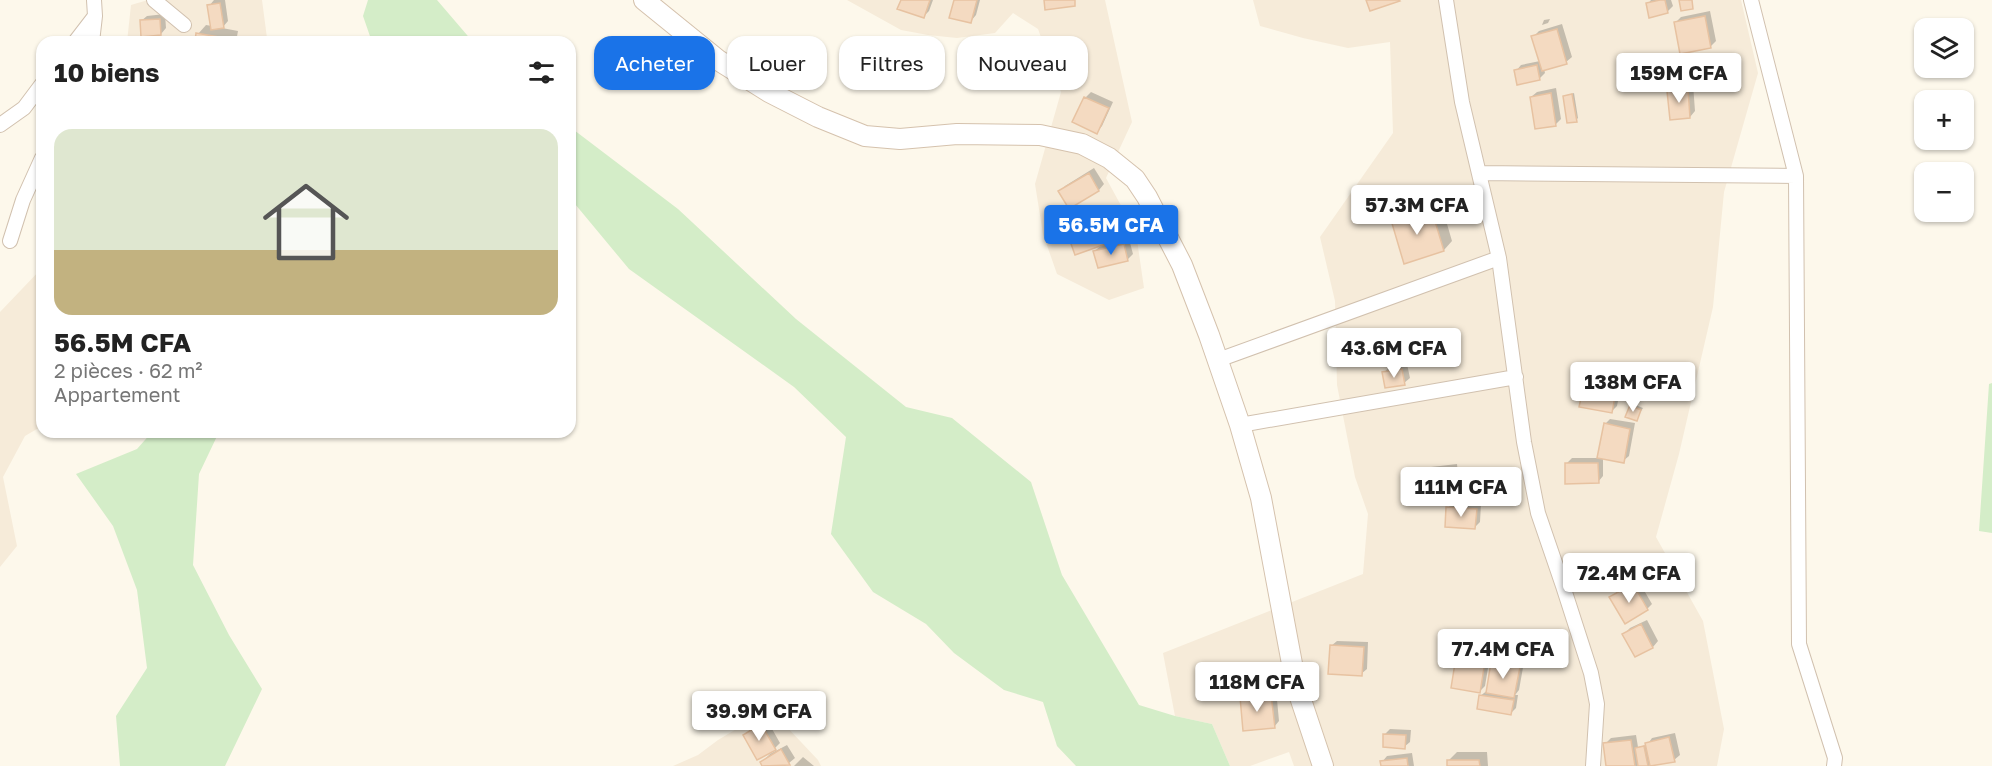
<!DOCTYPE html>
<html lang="fr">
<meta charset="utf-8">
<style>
body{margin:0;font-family:"Golos Text",sans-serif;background:#f6f6f6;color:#222;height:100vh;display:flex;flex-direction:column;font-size:22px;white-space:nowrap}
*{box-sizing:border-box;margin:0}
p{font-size:20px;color:#767676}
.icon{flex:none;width:33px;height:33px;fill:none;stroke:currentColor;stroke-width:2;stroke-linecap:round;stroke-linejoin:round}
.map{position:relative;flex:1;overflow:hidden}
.details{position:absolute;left:36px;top:36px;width:540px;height:402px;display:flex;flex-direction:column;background:#fff;border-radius:18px;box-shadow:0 2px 4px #0004}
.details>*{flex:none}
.hud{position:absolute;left:594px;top:36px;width:570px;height:54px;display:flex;gap:12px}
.tools{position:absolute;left:1914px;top:18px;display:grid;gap:12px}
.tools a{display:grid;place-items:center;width:60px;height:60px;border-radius:12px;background:#fff;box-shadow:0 2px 4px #0004;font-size:30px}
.price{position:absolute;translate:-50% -51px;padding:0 14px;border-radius:6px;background:#fff;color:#222;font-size:20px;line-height:39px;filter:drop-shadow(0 2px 3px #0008)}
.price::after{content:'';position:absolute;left:50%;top:36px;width:18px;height:14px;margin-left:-9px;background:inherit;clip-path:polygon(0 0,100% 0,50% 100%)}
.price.current{background:#1a73e8;color:#fff}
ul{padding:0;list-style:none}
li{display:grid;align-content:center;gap:12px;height:318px;padding:0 18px}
li span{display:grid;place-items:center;height:186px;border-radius:18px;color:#555}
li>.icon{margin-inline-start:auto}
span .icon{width:108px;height:108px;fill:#fffc;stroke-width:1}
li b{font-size:26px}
h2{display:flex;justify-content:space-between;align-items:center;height:72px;padding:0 18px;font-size:26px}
.tag{padding:0 21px;border-radius:18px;background:#fff;box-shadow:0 2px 4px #0004;font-size:21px;line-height:54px}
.tag.current{background:#1a73e8;color:#fff}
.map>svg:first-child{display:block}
</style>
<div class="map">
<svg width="1992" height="766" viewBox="0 0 1992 766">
<rect width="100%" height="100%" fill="#fdf8eb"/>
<path fill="#f6ebd9" d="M148 0H262L267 38 266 42H127L131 5Z
M847 0H1105L1132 122 1106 178 1136 233 1144 288 1109 300 1057 274 1043 234 1035 184 1061 92 1038 29 1013 13 995 33 957 38 928 35 901 30Z
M1253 0H1741L1758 73 1724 192 1713 307 1679 454 1656 537 1703 621 1724 729 1717 766H1294L1289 752 1250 766H1230L1212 724 1175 716 1163 653 1363 574 1368 514 1355 477 1337 385 1335 301 1320 237 1393 133 1390 42 1348 48 1303 38 1260 26Z
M42 268V426L25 436 3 477 17 546 0 567V312Z
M758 716 785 725 818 760 821 766H673L698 755 718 740Z"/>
<path fill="#d4edc8" d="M368 0H437L473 42H372L363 16Z
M570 127 678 209 796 319 906 407 952 418 1031 482 1062 575 1139 705 1175 716 1212 724 1230 766H1076L1057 746 1043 702 1004 690 954 653 926 624 873 592 831 534 846 437 794 387 629 269 570 198Z
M1992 383V533L1979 531 1989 384Z
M152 432H219L199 474 193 565 229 635 262 689 225 766H120L116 716 147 668 137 590 113 526 76 474 137 449Z"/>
<path fill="#0003" d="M214 0H225L228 21 222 28 238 31 236 42H196L198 34 206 25 212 26 209 6Z
M902 0H933L929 11 923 17Z
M955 0H980L976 15 971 21Z
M1651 0H1671L1673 6 1667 12 1648 4Z
M1710 11 1716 41 1710 47 1676 22 1681 17Z
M165 14 166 28 161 34 141 21 147 16Z
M1550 19 1548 23 1542 25 1544 20Z
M1562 24 1572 57 1566 62 1544 69 1545 73 1539 79 1516 71 1521 65 1540 61 1533 37 1539 31Z
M1693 84 1695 111 1690 117 1669 91 1674 86Z
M1556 88 1561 119 1556 124 1537 128 1531 97 1537 92Z
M1091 92 1113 102 1102 126 1097 132 1085 98Z
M1574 93 1578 118 1576 120 1564 96Z
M1094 168 1104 184 1099 190 1070 207 1060 192 1065 186Z
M1440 200 1452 241 1444 250 1392 221 1401 212Z
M1101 211 1111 237 1103 245 1129 239 1133 254 1127 260 1095 251 1103 243 1067 227 1072 222Z
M1425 349 1428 359 1421 362 1418 352Z
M1407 364 1410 378 1404 383 1384 373 1389 367Z
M1591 380 1621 386 1617 406 1611 412 1585 385Z
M1633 404 1643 408 1636 419 1631 406Z
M1610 419 1635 423 1629 456 1623 461 1603 458V476L1598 482 1566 464 1572 458H1598L1605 424Z
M1457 464 1460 494 1455 500 1425 473 1431 467Z
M1453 502 1481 504 1480 522 1474 528 1448 508Z
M1638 580 1652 604 1647 609 1611 597 1617 592Z
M1647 620 1658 641 1653 647 1635 655 1624 634 1630 628Z
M1337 641 1368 642 1367 669 1361 674 1331 646Z
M1508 647 1527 648 1526 659 1523 662H1524L1519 690 1515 695H1518L1516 708 1511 713 1480 696 1488 690 1492 663 1498 657 1505 659 1506 650Z
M1463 652 1490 656 1485 686 1480 691 1457 657Z
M1276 689 1279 721 1274 727 1241 697 1247 692Z
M767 720 780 743 772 751 744 735 750 730Z
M1390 729 1411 730 1410 742 1404 747 1385 734Z
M1675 733 1680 755 1674 760 1650 766H1608L1605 744 1611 738 1636 735 1638 747 1647 745 1652 738Z
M787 745 795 758 789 763 785 766H764L762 762 770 754Z
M1457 752H1487L1488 766H1448V761Z
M1412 753 1414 766H1382V762L1387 756Z
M803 757 814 766H794Z"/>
<path fill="#f4dac1" stroke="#e7c2a1" stroke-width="1.5" d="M901 0H930L924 18 897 9Z
M954 0H977L971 23 949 18Z
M1044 0H1075V6L1045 10Z
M1366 0H1399L1400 1 1370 11Z
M1660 0H1665L1668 13 1649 18 1646 3Z
M1679 0H1692L1693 9 1681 11Z
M220 3 224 28 211 30 207 5Z
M1705 16 1711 48 1680 54 1674 22Z
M160 19 161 35 141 37 140 20Z
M1557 29 1567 64 1542 71 1531 36Z
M196 33 230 39V42H195Z
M1537 65 1540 80 1517 85 1514 70Z
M1688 89 1690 118 1670 120 1667 91Z
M1551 93 1556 126 1535 129 1530 97Z
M1572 94 1577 122 1567 123 1563 96Z
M1084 97 1109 108 1097 134 1072 122Z
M1089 173 1099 191 1069 209 1058 191Z
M1431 208 1444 251 1404 264 1391 220Z
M1096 215 1106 244 1075 255 1065 227Z
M1124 244 1128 261 1098 268 1093 251Z
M1402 369 1405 385 1385 388 1382 372Z
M1584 385 1616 391 1612 413 1579 407Z
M1630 405 1641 410 1637 421 1625 417Z
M1604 423 1630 429 1624 463 1597 458Z
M1565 463H1598L1599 483 1565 484Z
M1452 469 1456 501 1427 505 1424 472Z
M1446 507 1477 509 1475 529 1445 527Z
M1633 584 1648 610 1625 624 1609 597Z
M1641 624 1653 648 1635 657 1622 634Z
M1330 645 1364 647 1362 676 1328 674Z
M1505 649 1525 650 1524 662 1504 661Z
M1456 657 1485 661 1480 693 1451 688Z
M1491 662 1520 667 1514 698 1486 693Z
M1271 694 1275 728 1243 731 1240 697Z
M1479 695 1514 700 1511 715 1477 709Z
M761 724 776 750 757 760 743 735Z
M1383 734 1406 735 1405 749 1383 747Z
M1669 737 1675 762 1650 766 1645 743Z
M1631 740 1635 766H1606L1603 743Z
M1644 746 1648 766H1638L1635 748Z
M781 749 790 765 762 766 760 762Z
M1407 758 1408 766H1381L1380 761Z
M1447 760H1479L1480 766H1447Z"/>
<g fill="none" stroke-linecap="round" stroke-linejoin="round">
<g stroke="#d1c1af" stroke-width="16">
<path id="street" d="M154 0 184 25
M1446 0 1462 102 1499 258 1524 442 1538 513 1563 586 1591 673 1597 704 1593 766
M1751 0 1796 176 1799 644 1835 758 1834 766
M75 42 95 16
M92 42 95 16 94 0
M0 125 24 108 42 84
M1479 173 1796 176
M10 241 23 200 42 158
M1218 360 1499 258
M1240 425 1516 377"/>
</g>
<g stroke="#d5c2ad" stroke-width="22">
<path id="secondary" d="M644 0 718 60 769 92 818 117 865 136 900 139 957 134 1040 135 1082 144 1109 158 1135 179 1147 197 1182 265 1209 335 1240 425 1261 498 1296 685 1323 766"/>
</g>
<use href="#street" stroke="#fff" stroke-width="14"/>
<use href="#secondary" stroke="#fff" stroke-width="20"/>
</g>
</svg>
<div class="tools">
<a><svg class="icon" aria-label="layers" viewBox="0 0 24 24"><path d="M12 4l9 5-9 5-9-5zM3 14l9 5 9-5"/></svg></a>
<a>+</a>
<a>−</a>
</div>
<b class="price" style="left:1679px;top:104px">159M CFA</b>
<b class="price" style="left:1417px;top:236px">57.3M CFA</b>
<b class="price current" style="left:1111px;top:256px">56.5M CFA</b>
<b class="price" style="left:1394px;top:379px">43.6M CFA</b>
<b class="price" style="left:1633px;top:413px">138M CFA</b>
<b class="price" style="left:1461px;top:518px">111M CFA</b>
<b class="price" style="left:1629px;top:604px">72.4M CFA</b>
<b class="price" style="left:1503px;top:680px">77.4M CFA</b>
<b class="price" style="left:1257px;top:713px">118M CFA</b>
<b class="price" style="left:759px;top:742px">39.9M CFA</b>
<div class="hud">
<a class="tag current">Acheter</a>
<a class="tag">Louer</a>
<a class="tag">Filtres</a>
<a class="tag">Nouveau</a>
</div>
<section class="details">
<h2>10 biens<svg class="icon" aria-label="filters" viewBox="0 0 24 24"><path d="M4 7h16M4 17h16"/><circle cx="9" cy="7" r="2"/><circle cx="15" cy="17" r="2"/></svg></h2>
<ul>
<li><span style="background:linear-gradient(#dfe7d0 65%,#c2b280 0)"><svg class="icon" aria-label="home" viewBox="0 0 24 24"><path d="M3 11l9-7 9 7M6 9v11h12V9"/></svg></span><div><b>56.5M CFA</b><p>2 pièces · 62 m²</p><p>Appartement</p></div></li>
</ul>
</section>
</div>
